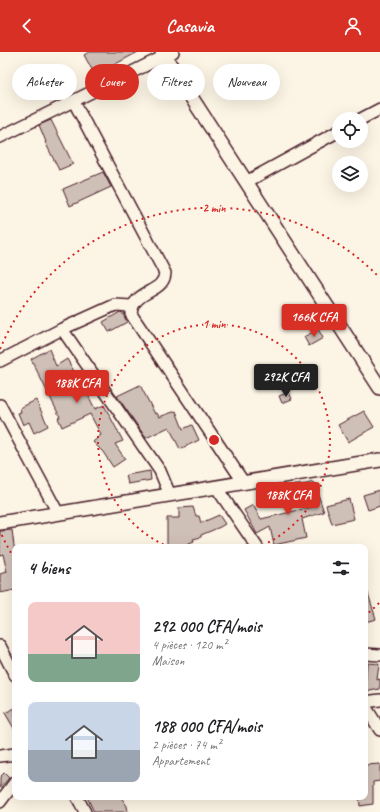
<!DOCTYPE html>
<html lang="fr">
<meta charset="utf-8">
<style>
body{margin:0;font-family:Caveat,sans-serif;background:#f2f2f2;color:#202124;height:100vh;display:flex;flex-direction:column;font-size:15px;white-space:nowrap}
*{box-sizing:border-box;margin:0}
p{font-size:13px;color:#757577}
.icon{flex:none;width:22px;height:22px;fill:none;stroke:currentColor;stroke-width:2;stroke-linecap:round;stroke-linejoin:round}
.map{position:relative;flex:1;overflow:hidden}
.panel{position:absolute;left:12px;top:492px;width:356px;height:256px;display:flex;flex-direction:column;background:#fff;border-radius:8px;box-shadow:0 4px 16px #0002}
.panel>*{flex:none}
.guide{position:absolute;left:12px;top:12px;width:356px;height:36px;display:flex;gap:8px}
.controls{position:absolute;left:332px;top:60px;display:grid;gap:8px}
.controls a{display:grid;place-items:center;width:36px;height:36px;border-radius:50%;background:#fff;box-shadow:0 4px 16px #0002;font-size:20px}
.price{position:absolute;translate:-50% -34px;padding:0 9px;border-radius:4px;background:#d93025;color:#fff;font-size:13px;line-height:26px;filter:drop-shadow(0 1px 2px #0008)}
.price::after{content:'';position:absolute;left:50%;top:24px;width:12px;height:9px;margin-left:-6px;background:inherit;clip-path:polygon(0 0,100% 0,50% 100%)}
.price.active{background:#222;color:#fff}
ul{padding:0;list-style:none}
li{display:flex;align-items:center;gap:12px;height:100px;padding:0 16px}
li span{display:grid;place-items:center;flex:none;width:112px;height:80px;border-radius:8px;color:#555}
li>.icon{margin-inline-start:auto}
span .icon{width:48px;height:48px;fill:#fffc;stroke-width:1}
li b{font-size:17px}
h2{display:flex;justify-content:space-between;align-items:center;height:48px;padding:0 16px;font-size:17px}
.tag{padding:0 14px;border-radius:18px;background:#fff;box-shadow:0 4px 16px #0002;font-size:14px;line-height:36px}
.tag.active{background:#d93025;color:#fff}
header{display:flex;justify-content:space-between;align-items:center;height:52px;padding:0 16px;background:#d93025;color:#fff;font-size:18px;font-weight:700}
.map>svg:first-child{display:block}
</style>
<header><svg class="icon" aria-label="back" viewBox="0 0 24 24"><path d="M15 5l-7 7 7 7"/></svg>Casavia<svg class="icon" aria-label="person" viewBox="0 0 24 24"><circle cx="12" cy="8" r="4"/><path d="M4 21q1-7 8-7t8 7"/></svg></header>
<div class="map">
<svg width="380" height="760" viewBox="0 0 380 760">
<rect width="100%" height="100%" fill="#fcf5e5"/>
<filter id="ink" filterUnits="userSpaceOnUse"><feTurbulence type="fractalNoise" baseFrequency=".025" numOctaves="2"/><feDisplacementMap in="SourceGraphic" scale="8" xChannelSelector="R" yChannelSelector="G"/><feConvolveMatrix kernelMatrix="1 2 1 2 8 2 1 2 1" color-interpolation-filters="sRGB"/></filter>
<g filter="url(#ink)">
<path fill="#cfc0b7" stroke="#4a1f2b" d="M89 0H138L95 23 84 3Z
M51 68 73 112 59 118 45 90H46L39 73Z
M103 120 111 135 70 154 63 137Z
M120 260H122L127 270 109 280 103 270Z
M318 277 323 286 309 294 304 285Z
M49 297 56 314 67 307 75 321 69 325 85 342 87 341 95 357 104 353 123 389 115 392 125 407 113 415 103 400 93 390 101 383 90 362 62 375 58 366 60 365 31 307Z
M140 333 155 362 157 361 159 365 176 359 183 377 192 373 199 388 180 397 169 375 146 386 117 344Z
M289 340 292 347 282 351 279 344Z
M36 348 48 374 34 381 29 370 23 373 18 361 21 360 20 356Z
M364 359 374 375 348 390 338 373Z
M150 419 151 428 128 432 126 423Z
M314 430 324 460 302 467 306 486 274 493 270 475 257 482 244 458 253 453 261 467 312 455 307 440 279 443 278 435 306 432Z
M380 438V454L368 458 363 443Z
M349 447 354 467 332 472 326 453Z
M193 455 196 464H199L201 471 219 463 225 472 220 475 201 483V485L193 487 194 490 182 495H167V466H179V456Z
M12 478 15 502V538L0 541V522L7 520 3 502 0 503V479Z
M365 538H367L376 567 365 570Z
M367 611 379 612 377 628 380 627V637L365 640Z
M15 656V678L5 661Z
M380 712V729L373 730V752L360 754 359 745H365V713Z
M4 721 9 726 0 736V725Z
M87 745H121L127 754 128 760H94Z"/>
<g fill="none" stroke-linecap="round" stroke-linejoin="round">
<g stroke="#4a1f2b" stroke-width="14">
<path id="minor" d="M74 50 165 221C164 242 133 237 131 262L244 431
M361 67 380 57
M0 85 173 0
M246 130 339 79
M62 277 160 419 170 443
M0 309 62 277 115 253 131 254
M0 353 58 461
M216 435 257 495
M0 594 15 623
M365 602 380 603
M365 650 380 648
M365 654 380 678
M0 704 15 702
M77 745 85 760
M0 750 15 730"/>
</g>
<g stroke="#4a1f2b" stroke-width="16">
<path id="tertiary" d="M162 0 380 336
M0 471 380 408"/>
</g>
<use href="#minor" stroke="#fcf5e5" stroke-width="11"/>
<use href="#tertiary" stroke="#fcf5e5" stroke-width="13"/>
</g>
</g>
<g fill="none" stroke="#d62828" stroke-width="2" stroke-dasharray="2 4">
<path d="M169 495A116 116 0 1 1 259 495"/>
<path d="M379 551A232 232 0 0 1 366 563M14 506A232 232 0 0 1 0 479M0 297A232 232 0 0 1 379 225"/>
</g>
<circle cx="214" cy="388" r="6" fill="#d62828" stroke="#fcf5e5" stroke-width="2"/>
<g font-size="12" text-anchor="middle" font-weight="bold" fill="#d62828" stroke="#fcf5e5" stroke-width="3.5" stroke-linejoin="round" paint-order="stroke">
<text x="214" y="160">2 min</text>
<text x="214" y="276">1 min</text>
</g>
</svg>
<div class="controls">
<a><svg class="icon" aria-label="locate" viewBox="0 0 24 24"><circle cx="12" cy="12" r="6"/><path d="M12 2v4M12 18v4M2 12h4M18 12h4"/></svg></a>
<a><svg class="icon" aria-label="layers" viewBox="0 0 24 24"><path d="M12 4l9 5-9 5-9-5zM3 14l9 5 9-5"/></svg></a>
</div>
<b class="price" style="left:314px;top:286px">166K CFA</b>
<b class="price active" style="left:286px;top:346px">292K CFA</b>
<b class="price" style="left:77px;top:352px">188K CFA</b>
<b class="price" style="left:288px;top:464px">188K CFA</b>
<div class="guide">
<a class="tag">Acheter</a>
<a class="tag active">Louer</a>
<a class="tag">Filtres</a>
<a class="tag">Nouveau</a>
</div>
<section class="panel">
<h2>4 biens<svg class="icon" aria-label="filters" viewBox="0 0 24 24"><path d="M4 7h16M4 17h16"/><circle cx="9" cy="7" r="2"/><circle cx="15" cy="17" r="2"/></svg></h2>
<ul>
<li><span style="background:linear-gradient(#f6c9c9 65%,#7fa58c 0)"><svg class="icon" aria-label="home" viewBox="0 0 24 24"><path d="M3 11l9-7 9 7M6 9v11h12V9"/></svg></span><div><b>292 000 CFA/mois</b><p>4 pièces · 120 m²</p><p>Maison</p></div></li>
<li><span style="background:linear-gradient(#c9d6e8 60%,#9aa5b1 0)"><svg class="icon" aria-label="home" viewBox="0 0 24 24"><path d="M3 11l9-7 9 7M6 9v11h12V9"/></svg></span><div><b>188 000 CFA/mois</b><p>2 pièces · 74 m²</p><p>Appartement</p></div></li>
</ul>
</section>
</div>
